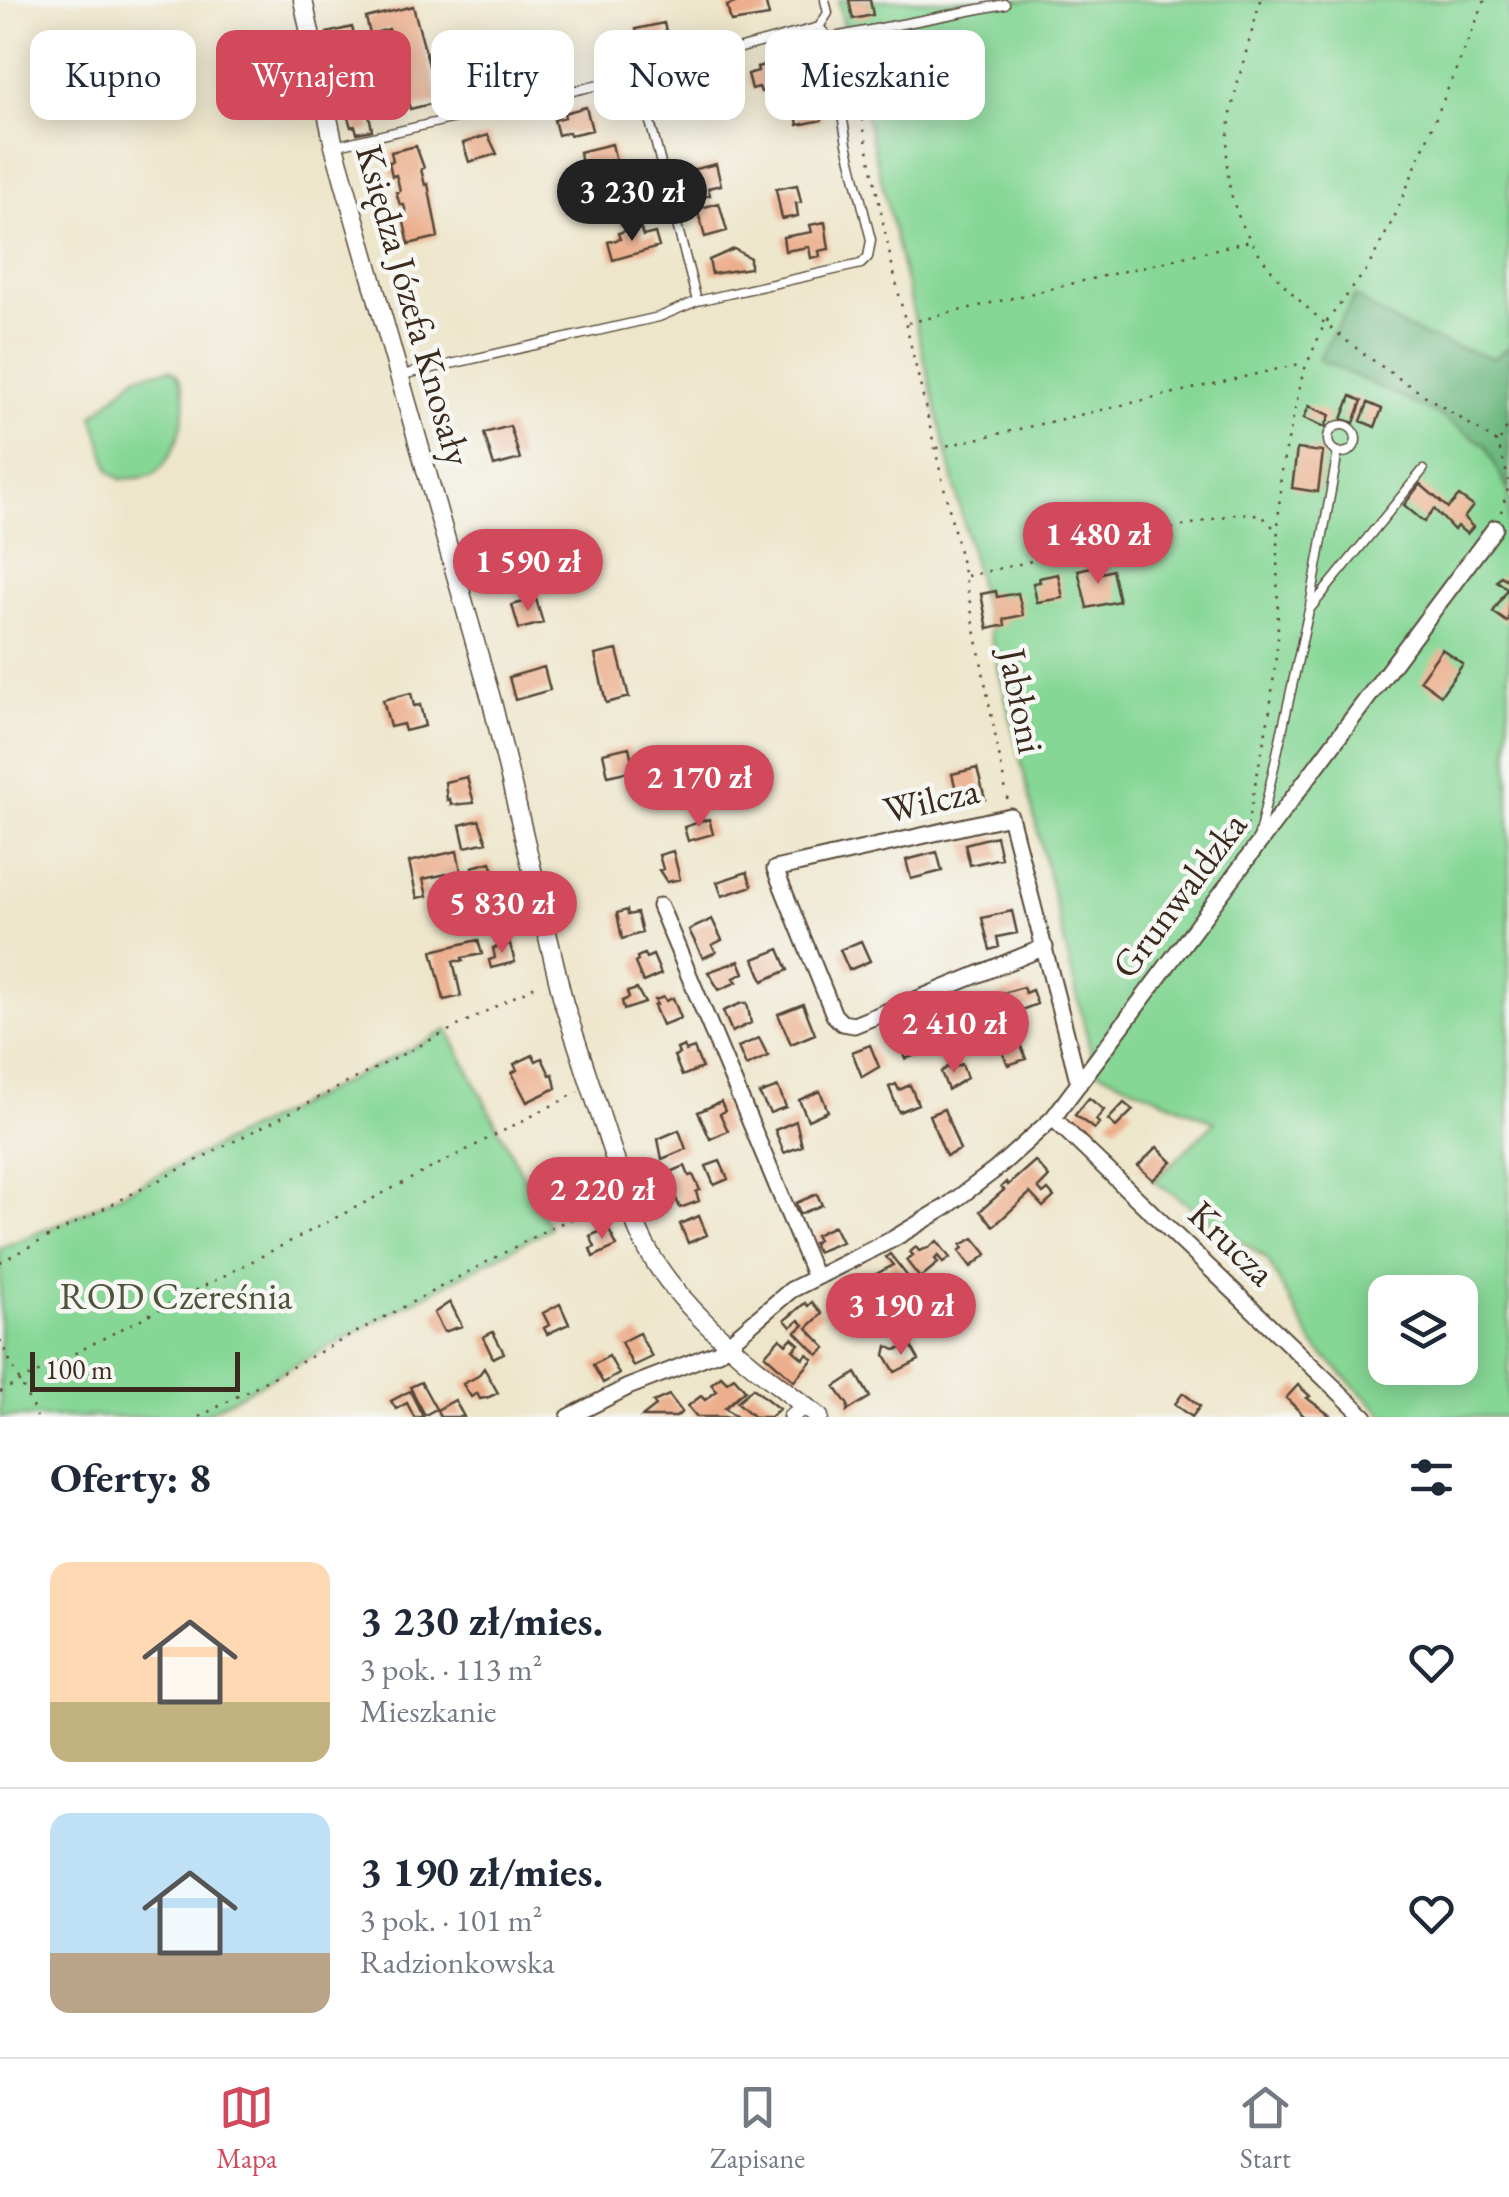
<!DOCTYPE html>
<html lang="pl">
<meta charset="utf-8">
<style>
body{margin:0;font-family:"EB Garamond",serif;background:#f2f2f3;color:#1f2937;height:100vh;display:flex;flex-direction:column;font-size:38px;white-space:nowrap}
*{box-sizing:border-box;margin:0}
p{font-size:32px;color:#747a83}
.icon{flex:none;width:55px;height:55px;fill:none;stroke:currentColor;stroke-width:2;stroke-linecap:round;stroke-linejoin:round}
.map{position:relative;height:1417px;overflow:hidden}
.details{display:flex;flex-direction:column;background:#fff;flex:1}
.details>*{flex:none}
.guide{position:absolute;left:30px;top:30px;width:1000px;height:90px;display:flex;gap:20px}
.fabs{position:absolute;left:1368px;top:1275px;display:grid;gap:20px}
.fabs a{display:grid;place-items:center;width:110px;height:110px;border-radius:20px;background:#fff;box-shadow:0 5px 25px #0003;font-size:50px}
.scale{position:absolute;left:30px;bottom:25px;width:210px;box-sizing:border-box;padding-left:10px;border:5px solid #3b2a1e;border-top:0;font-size:28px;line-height:35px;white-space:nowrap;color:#3b2a1e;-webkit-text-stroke:8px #f6f6f2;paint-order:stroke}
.price{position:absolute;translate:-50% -85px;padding:0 22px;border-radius:35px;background:#d1495b;color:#fff;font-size:32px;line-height:65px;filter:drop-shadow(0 2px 5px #0008)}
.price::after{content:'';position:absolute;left:50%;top:60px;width:30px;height:22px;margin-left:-15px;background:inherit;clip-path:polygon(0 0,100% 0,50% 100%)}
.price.selected{background:#222;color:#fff}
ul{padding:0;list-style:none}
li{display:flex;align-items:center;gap:30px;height:250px;padding:0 50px}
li+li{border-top:2px solid #e0e1e3}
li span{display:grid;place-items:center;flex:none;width:280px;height:200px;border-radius:20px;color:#555}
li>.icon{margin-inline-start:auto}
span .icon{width:120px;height:120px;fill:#fffc;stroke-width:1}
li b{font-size:42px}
h2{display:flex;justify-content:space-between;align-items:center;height:120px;padding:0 50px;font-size:42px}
.chip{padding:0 35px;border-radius:20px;background:#fff;box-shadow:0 5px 25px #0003;font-size:35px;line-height:90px}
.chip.selected{background:#d1495b;color:#fff}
.tab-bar{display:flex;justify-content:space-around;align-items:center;height:140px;border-top:2px solid #e0e1e3;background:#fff;font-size:28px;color:#747a83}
.tab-bar a{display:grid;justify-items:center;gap:5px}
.tab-bar .selected{color:#d1495b}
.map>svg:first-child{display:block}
</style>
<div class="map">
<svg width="1509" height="1417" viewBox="0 0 1509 1417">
<rect width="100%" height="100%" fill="#f6f6f2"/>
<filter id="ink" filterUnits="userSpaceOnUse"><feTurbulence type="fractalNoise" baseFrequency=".01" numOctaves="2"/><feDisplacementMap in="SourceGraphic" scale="20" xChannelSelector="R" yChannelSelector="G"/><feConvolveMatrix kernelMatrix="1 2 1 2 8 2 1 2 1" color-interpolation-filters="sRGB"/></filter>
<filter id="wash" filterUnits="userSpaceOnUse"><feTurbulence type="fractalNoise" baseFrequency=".0048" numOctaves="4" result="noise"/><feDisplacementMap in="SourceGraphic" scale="40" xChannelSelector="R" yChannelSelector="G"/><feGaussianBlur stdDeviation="2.25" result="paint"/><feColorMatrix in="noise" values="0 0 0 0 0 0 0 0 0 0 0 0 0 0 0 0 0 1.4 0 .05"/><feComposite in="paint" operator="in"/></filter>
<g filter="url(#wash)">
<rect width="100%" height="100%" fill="#eee6cb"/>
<path fill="#86d796" stroke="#60805a" stroke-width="2.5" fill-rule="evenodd" d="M838 0H1509V1417H1386L1314 1346 1267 1259 1154 1181 1215 1122 1095 1070ZM1385 1292H1460V1368H1385Z
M170 369C200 386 178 461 152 475 143 479 129 478 120 479L110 471 93 416 138 375Z
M448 1030 550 1228 199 1417H0V1248L64 1222Z"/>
<path fill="#6cb87f" stroke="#54714e" stroke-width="2.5" d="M1355 296C1399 330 1440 343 1494 358L1509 346V492L1485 445 1441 416 1318 359Z"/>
<g id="blocks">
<path fill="#ecae8c" d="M742 0H765L769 16 731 22 727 6Z
M849 0H870L873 15 853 19Z
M413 6 439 102 410 109 389 29 370 34 366 18Z
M664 23 669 44 642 51 636 29Z
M352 27 357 46 331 52 327 33Z
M523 42 525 49 529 48 535 70 492 82 484 53Z
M465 44 474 75 456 80 459 94 446 97 434 52Z
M888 49 894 80 875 84 868 53Z
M788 59 794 83 761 92 759 87 752 89 748 74 758 71 757 67Z
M695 83 700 104 672 111 667 90Z
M356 90 361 104 367 103 372 130 357 133 355 126 351 127 341 95Z
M816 93 822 120 798 125 793 98Z
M586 107 592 130 570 135 569 132 558 135 554 120 565 117 564 113Z
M488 135 497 154 469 162 463 143Z
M612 144 618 170 608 172 610 179 597 182 595 175 586 177 579 152Z
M416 146 424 168 421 169 425 185 428 184 438 237 409 244 402 214 406 212 404 205H400L396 192 400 191 398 182 396 175 392 176 389 162 393 161 391 152Z
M716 164 721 185 708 188 710 195 690 200 686 183 689 182 687 171Z
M639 183 648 217 621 224 613 189Z
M797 185 801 202 796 203 798 216 782 219 776 189Z
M719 203 727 231 705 237 697 209Z
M825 222 829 249 819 251 820 256 811 258 809 247 785 251 783 237 812 232 810 225Z
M640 227 643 236 655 233 659 247 613 260 608 242 620 239 618 233Z
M734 249 750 258V268L712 274 709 260Z
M1351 396 1362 401 1354 423 1342 419Z
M1368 403 1382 409 1375 427 1361 421Z
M1309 406 1330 415 1325 427 1304 418Z
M510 426 520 459 494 466 484 433Z
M1297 449 1323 452 1318 492 1292 488Z
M1420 484 1448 508 1459 496 1473 506 1464 518 1473 527 1467 534 1457 526 1454 530 1434 509 1424 522 1404 505Z
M1100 565 1102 573 1112 570 1119 601 1087 608 1078 570Z
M1058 574 1063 598 1037 602 1033 583 1040 582 1039 578Z
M1509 574V619L1507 622 1493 612 1508 589 1497 581 1501 576 1506 579Z
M996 591 997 597 1018 593 1023 615 1004 619 1005 625 988 629 981 594Z
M536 599 543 623 519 629 512 605Z
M1442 649 1463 664 1441 695 1420 680Z
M617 650 629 697 606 703 595 655Z
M544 667 550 690 515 700 509 677Z
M411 693 414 706 420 705 425 726 405 731 403 724 390 727 383 700Z
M629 747 634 770 608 776 603 753Z
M977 768 985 799 960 805 952 774Z
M467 777 474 803 451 805 450 799 447 800 445 782Z
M709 819 713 834 688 841 684 827Z
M479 820 487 842 465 847 460 825Z
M996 836 1001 858 970 865 965 844Z
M457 851 461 871 423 879 427 896 417 898 409 862Z
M673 851 680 879 667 882 659 870 663 869 659 855Z
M937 852 942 871 911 879 906 860Z
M491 862 497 882 470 889 469 881 476 880 472 867Z
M747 872 752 886 722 896 717 882Z
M627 910 628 915 637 913 642 933 622 939 617 913Z
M1012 911 1017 933 997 937 999 947 990 950 982 918Z
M712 919 722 940 712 945 716 952 703 958 689 930Z
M478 940 482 954 462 958 463 961H453L461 996 444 1000 432 951Z
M861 941 870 961 849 970 840 950Z
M510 944 515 962 491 968 489 960 495 958 493 948Z
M779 949 788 970 763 981 754 959Z
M644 954 646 958 653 955 661 974 643 982 635 963 638 961 637 957Z
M739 961 744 973 734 978 737 982 719 990 708 972Z
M1023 987 1025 993 1032 990 1037 1004 1001 1018 994 1000 1001 997 1000 994Z
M637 989 645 1003 624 1010 622 1001 629 998 627 992Z
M664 997 666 1001 673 998 681 1018 662 1025 654 1006 657 1005 655 1000Z
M742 1003H747L751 1023 732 1032 723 1011Z
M803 1004 815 1034 791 1044 778 1014Z
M960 1017 964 1020 962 1027 967 1036 948 1042 930 1041 937 1037 933 1026Z
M922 1030 930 1050 905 1059 897 1039Z
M759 1038 768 1056 746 1066 738 1047Z
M1010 1041V1044L1019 1041 1026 1059 1008 1065 1001 1049 1005 1047 1004 1042Z
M870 1045 879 1067 862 1077 852 1052Z
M684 1046 686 1051 694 1048 702 1068 682 1076 674 1056 679 1054 677 1049Z
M533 1055 536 1061 542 1058 550 1075 553 1074 556 1088 527 1102 512 1073 517 1070 514 1064Z
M962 1064 967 1078 948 1090 941 1072 949 1066 950 1069Z
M896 1084 899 1090 910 1085 918 1104 899 1112 889 1087Z
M778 1087 786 1107 770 1113 759 1094Z
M820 1091 828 1111 808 1120 799 1100Z
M1089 1098 1104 1110 1096 1120 1099 1123 1094 1129 1075 1115Z
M721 1102 725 1111 720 1114 728 1131 710 1139 698 1112Z
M1124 1103 1133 1110 1116 1127 1108 1120Z
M944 1109 960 1150 946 1156 929 1115Z
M796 1121 802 1146 784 1153 775 1130Z
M679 1130 686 1149 662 1159 658 1139Z
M1157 1147 1172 1162 1153 1180 1138 1166Z
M720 1161 728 1179 714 1185 706 1166Z
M1035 1161 1049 1177 1038 1188 1043 1194 1048 1190 1054 1197 1043 1207 1030 1193 994 1226 980 1211 1004 1190 1001 1187 1006 1182 1008 1185Z
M685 1166 689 1176 693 1175 700 1190 696 1192 699 1201 680 1208 666 1174Z
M817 1194 822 1205 800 1214 796 1203Z
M699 1216 707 1235 688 1243 680 1224Z
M834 1226 842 1242 817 1252 813 1243 818 1240 815 1235Z
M608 1228 617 1246 593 1257 590 1249 595 1247 590 1236Z
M974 1238 987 1254 971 1267 959 1251 963 1248 961 1245Z
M937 1241 950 1258 943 1263 938 1256 935 1259 938 1263 920 1278 906 1260 913 1255 910 1252 916 1247 919 1251 928 1248Z
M890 1254 912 1282 905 1288 908 1291 902 1296 899 1292 887 1301 867 1279 893 1265 886 1257Z
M852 1282 864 1299 846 1310 835 1294Z
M450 1302 462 1326 444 1332 434 1313Z
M812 1302 822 1314 807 1328 826 1348 818 1355 796 1332 804 1325 799 1320 791 1327 785 1320 805 1303 808 1306Z
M560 1304 569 1324 547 1334 544 1328 549 1325 543 1313Z
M493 1332 504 1353 493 1358 483 1337Z
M639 1333 652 1357 633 1366 621 1342Z
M780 1338 786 1344 792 1338 799 1344 793 1350 803 1359 807 1354 813 1359 794 1381 765 1355Z
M887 1346 895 1350 911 1346 919 1360 895 1372 885 1355Z
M609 1356 619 1374 603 1383 593 1365Z
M484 1368 498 1393 489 1397 480 1399 477 1393 471 1397 463 1384 478 1376Z
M856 1373 870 1397 847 1411 848 1405 835 1387Z
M721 1376 727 1382 734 1377 745 1390 725 1408 737 1417H697L688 1406 701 1396 705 1400 717 1391 711 1384Z
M421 1382 436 1409 425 1415 410 1387Z
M1298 1385 1310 1396 1307 1398 1332 1417H1305L1286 1398Z
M753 1388 779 1409 770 1417H754L737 1402Z
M410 1391 423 1417H414L407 1403 396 1409 391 1401Z
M1183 1393 1200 1406 1192 1417 1175 1404Z
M669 1395 682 1412 676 1417H642L656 1406 653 1402Z
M455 1400 464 1417H440L437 1410Z"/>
</g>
</g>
<g filter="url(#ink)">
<use href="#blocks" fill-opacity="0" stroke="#564638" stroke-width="2.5"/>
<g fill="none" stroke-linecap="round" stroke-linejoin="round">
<g stroke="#564638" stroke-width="11">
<path id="service" d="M829 38 1005 4
M638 76 697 301 861 264 868 257 871 240 847 144 829 38 819 27 828 13 825 0
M334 146 638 76 819 27
M402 375 659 317 697 301
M1328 439a14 14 0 1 1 28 0a14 14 0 1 1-28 0Z
M1310 606 1338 452
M1258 839 1309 610 1423 470"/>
</g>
<g stroke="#564638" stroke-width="19">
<path id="minor" d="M660 906 815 1277
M1045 947 854 1025 842 1023 834 1015 775 869 1010 816 1079 1084
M1053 1118 1365 1417
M569 1417 628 1387 718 1352 791 1290 893 1239 946 1207 995 1170 1053 1118 1495 528
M791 1417 804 1406"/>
</g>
<g stroke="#564638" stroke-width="21">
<path id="tertiary" d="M303 0 334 146 492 702 564 1004 638 1230C670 1306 755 1367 819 1417"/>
</g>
<path stroke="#564638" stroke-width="2.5" stroke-dasharray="2.5 8" stroke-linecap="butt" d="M1260 0C1248 52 1225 110 1227 164 1231 290 1406 380 1498 443L1509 481
M847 47 890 256 965 577 1008 802
M908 323 1250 241
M1500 440 1509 424
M937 448 1304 363
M1501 512 1509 485
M967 576 1235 514C1256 512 1266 514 1277 534
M1245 836 1270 710 1278 638 1277 546 1281 472 1303 373 1324 325 1367 269 1394 218 1485 0
M0 1262 541 983
M0 1340 37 1417
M0 1392 578 1092
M199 1417 550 1228 611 1202"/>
<use href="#service" stroke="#fff" stroke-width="8"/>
<use href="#minor" stroke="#fff" stroke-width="15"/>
<use href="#tertiary" stroke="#fff" stroke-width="18"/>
</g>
</g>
<g text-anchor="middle" stroke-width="9" stroke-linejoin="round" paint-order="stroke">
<g font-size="38" fill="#3b2a1e" stroke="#f6f6f2">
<text transform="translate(414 305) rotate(74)" y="13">Księdza Józefa Knosały</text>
<text transform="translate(1022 701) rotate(79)" y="13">Jabłoni</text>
<text transform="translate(931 800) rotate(-13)" y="13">Wilcza</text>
<text transform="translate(1179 895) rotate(-53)" y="13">Grunwaldzka</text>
<text transform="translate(1232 1243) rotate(44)" y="13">Krucza</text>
</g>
<g font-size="38" fill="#4e553c" stroke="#f6f6f2">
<text x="176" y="1309">ROD Czereśnia</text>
</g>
</g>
</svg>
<div class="fabs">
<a><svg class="icon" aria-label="layers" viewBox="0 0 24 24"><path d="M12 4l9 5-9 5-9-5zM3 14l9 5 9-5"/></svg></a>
</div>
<div class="scale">100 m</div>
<b class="price selected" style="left:632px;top:244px">3 230 zł</b>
<b class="price" style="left:1098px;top:587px">1 480 zł</b>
<b class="price" style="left:528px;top:614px">1 590 zł</b>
<b class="price" style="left:699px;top:830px">2 170 zł</b>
<b class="price" style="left:502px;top:956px">5 830 zł</b>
<b class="price" style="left:954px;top:1076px">2 410 zł</b>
<b class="price" style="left:602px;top:1242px">2 220 zł</b>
<b class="price" style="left:901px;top:1358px">3 190 zł</b>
<div class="guide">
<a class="chip">Kupno</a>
<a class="chip selected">Wynajem</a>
<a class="chip">Filtry</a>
<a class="chip">Nowe</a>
<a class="chip">Mieszkanie</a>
</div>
</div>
<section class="details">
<h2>Oferty: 8<svg class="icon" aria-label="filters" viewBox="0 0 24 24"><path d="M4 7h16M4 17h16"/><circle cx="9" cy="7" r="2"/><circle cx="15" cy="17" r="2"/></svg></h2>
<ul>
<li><span style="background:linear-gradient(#ffd9b3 70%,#c2b280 0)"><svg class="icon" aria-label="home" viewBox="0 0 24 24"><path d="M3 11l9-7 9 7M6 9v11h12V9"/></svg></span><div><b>3 230 zł/mies.</b><p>3 pok. · 113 m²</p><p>Mieszkanie</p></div><svg class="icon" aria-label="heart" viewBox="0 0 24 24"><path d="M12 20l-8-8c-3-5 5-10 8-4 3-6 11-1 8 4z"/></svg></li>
<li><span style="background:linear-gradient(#bfe0f5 70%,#b9a48a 0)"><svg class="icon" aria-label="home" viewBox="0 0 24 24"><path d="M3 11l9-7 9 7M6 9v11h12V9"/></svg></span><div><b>3 190 zł/mies.</b><p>3 pok. · 101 m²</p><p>Radzionkowska</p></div><svg class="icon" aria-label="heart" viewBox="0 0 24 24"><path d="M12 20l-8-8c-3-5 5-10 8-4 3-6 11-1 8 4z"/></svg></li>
</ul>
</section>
<nav class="tab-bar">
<a class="selected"><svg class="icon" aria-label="map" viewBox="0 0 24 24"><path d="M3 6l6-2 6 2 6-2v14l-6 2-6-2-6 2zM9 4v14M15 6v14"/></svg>Mapa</a>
<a><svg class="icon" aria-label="saved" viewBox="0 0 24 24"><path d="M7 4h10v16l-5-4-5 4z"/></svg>Zapisane</a>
<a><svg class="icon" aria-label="home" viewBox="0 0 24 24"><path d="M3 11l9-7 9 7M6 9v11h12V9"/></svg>Start</a>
</nav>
